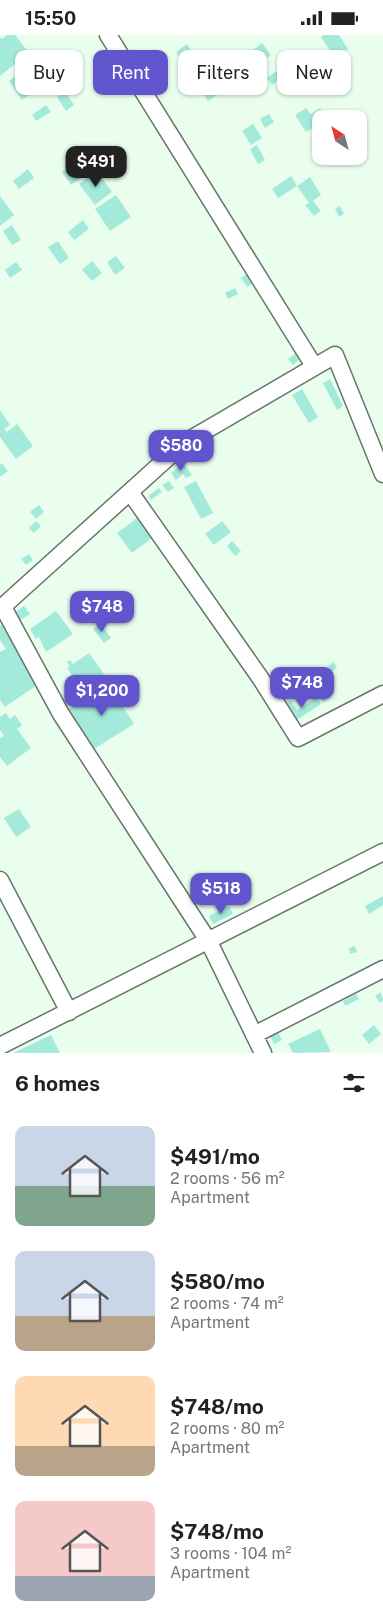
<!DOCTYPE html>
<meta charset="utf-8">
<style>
body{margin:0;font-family:"Public Sans",sans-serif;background:#f2f2f2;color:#222;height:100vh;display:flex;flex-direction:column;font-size:19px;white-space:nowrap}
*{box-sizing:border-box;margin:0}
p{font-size:16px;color:#767676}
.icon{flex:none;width:28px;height:28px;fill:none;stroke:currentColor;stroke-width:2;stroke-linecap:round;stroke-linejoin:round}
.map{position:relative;height:1018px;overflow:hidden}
.drawer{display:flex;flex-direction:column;background:#fff;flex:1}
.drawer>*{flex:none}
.hud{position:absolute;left:15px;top:15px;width:354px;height:45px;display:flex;gap:10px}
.needle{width:32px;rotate:324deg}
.controls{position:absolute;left:312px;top:75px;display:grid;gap:10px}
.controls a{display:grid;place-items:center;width:55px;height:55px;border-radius:10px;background:#fff;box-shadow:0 1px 4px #0004;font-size:25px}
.price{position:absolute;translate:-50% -42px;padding:0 11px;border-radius:10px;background:#6155ce;color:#fff;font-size:16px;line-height:32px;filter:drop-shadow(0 1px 2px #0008)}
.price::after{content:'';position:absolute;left:50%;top:30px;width:15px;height:11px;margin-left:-8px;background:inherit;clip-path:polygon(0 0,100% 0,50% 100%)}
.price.selected{background:#222;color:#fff}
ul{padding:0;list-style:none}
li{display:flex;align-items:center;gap:15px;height:125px;padding:0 15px}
li span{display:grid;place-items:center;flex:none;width:140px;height:100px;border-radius:10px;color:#555}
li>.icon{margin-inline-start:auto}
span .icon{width:60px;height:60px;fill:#fffc;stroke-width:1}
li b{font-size:21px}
h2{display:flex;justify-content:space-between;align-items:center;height:60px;padding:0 15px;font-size:21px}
.chip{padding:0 18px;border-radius:10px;background:#fff;box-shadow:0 1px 4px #0004;font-size:18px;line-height:45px}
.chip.selected{background:#6155ce;color:#fff}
.status{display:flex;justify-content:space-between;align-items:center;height:35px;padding:0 25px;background:#fff;direction:ltr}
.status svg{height:14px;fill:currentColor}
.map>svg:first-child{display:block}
</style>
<div class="status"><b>15:50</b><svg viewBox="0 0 49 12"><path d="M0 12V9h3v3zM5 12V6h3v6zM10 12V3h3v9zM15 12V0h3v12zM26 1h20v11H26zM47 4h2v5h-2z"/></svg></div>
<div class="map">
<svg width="383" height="1018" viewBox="0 0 383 1018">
<rect width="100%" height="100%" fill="#e9feed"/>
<path fill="#a4eada" d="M7 0H15L29 18 0 41V2L2 4Z
M323 0H339L348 14 335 23 321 2Z
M262 8 271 20 260 27 252 16Z
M187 9 220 58 208 66 176 17Z
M40 23 54 42 22 65 9 46Z
M310 33 314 39 307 45 302 38Z
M278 35 283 42 272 50 267 43Z
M65 57 74 70 66 76 57 62Z
M46 70 51 77 36 86 32 80Z
M306 73 311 79 320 73 327 84H321V88L306 97 295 80Z
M269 79 274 87 265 93 260 84Z
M253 89 262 103 251 110 242 96Z
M257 110 265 125 258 129 250 114Z
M89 112 102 130 92 137 78 119Z
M70 131 80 144 71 150 62 137Z
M28 134 34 143 19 154 13 146Z
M97 136 112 157 95 170 79 149Z
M291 141 297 151 278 163 272 154Z
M310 142 321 160 313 166 321 176 314 181 305 170 309 168 297 151Z
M116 160 131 182 110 196 95 174Z
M0 161 14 180 0 191Z
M340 171 344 179 339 182 335 174Z
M83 185 89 194 74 205 68 197Z
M12 190 21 205 12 210 3 196Z
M58 206 69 223 60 229 48 212Z
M116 221 125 233 115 240 107 227Z
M92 226 102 238 92 246 82 235Z
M16 227 22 235 10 243 5 235Z
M247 239 253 248 247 252 241 243Z
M235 253 238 259 228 264 225 258Z
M296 318 300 324 293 330 288 324Z
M330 344 343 371 337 375 323 348Z
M302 354 318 382 309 388 292 360Z
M0 375 10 390 4 394 7 397 17 389 33 411 16 424 0 402Z
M2 428 8 436 0 442V430Z
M184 429 192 440 186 443 183 439 176 445 171 438Z
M169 446 174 453 168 457 162 450Z
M196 446 213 478 201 484 184 452Z
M159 453 162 457 151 465 148 461Z
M39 470 44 477 36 484 30 477Z
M141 480 156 500 132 518 117 498Z
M36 486 41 491 34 498 29 493Z
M222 486 231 497 214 510 205 499Z
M232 506 241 516 235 521 227 511Z
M29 519 33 525 26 530 21 524Z
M24 571 30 579 20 585 15 577Z
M87 571 93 577 84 585 78 578Z
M56 576 73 599 46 617 39 602 36 604 30 594Z
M100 588 111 603 104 608 93 594Z
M2 589 40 648 5 672 0 665V617L6 614 0 605V591Z
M89 618 109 646 87 662 67 633 70 631 67 627 70 625 73 629Z
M333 627 337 632 332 637 328 631Z
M109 649 134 689 94 714 69 674Z
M324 653 331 662 323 667 317 658Z
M317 662 321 669 295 686 284 669 291 665 297 675Z
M6 678 10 684 15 680 22 690 17 694 31 713 7 731 0 722V703L4 701 0 695V682Z
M19 774 31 792 16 802 4 783Z
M383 861V870L369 879 365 871Z
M229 871 233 879 213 889 209 881Z
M355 911 357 917 350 919 349 913Z
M381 957 383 965 380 968 375 961Z
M356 959 359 964 345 971 343 966Z
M374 990 381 999 369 1009 362 1000Z
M320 994 331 1017 293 1018 288 1009Z
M278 997 282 1005 274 1009 270 1001Z
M51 1000 60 1018H13Z"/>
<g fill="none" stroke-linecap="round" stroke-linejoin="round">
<g stroke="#657769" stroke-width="19">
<path id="street" d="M108 0 314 331
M130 457 261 644 298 703 383 659
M3 572 61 679 209 907 263 1018
M0 574 184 408 335 320 383 439
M0 845 69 977
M254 1000 383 934
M0 1011 383 817"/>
</g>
<use href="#street" stroke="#fff" stroke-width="16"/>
</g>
</svg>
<div class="controls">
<a><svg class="needle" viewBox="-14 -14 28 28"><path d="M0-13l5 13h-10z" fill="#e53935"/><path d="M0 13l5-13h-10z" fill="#767676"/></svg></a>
</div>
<b class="price selected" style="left:96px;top:153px">$491</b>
<b class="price" style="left:181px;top:437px">$580</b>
<b class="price" style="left:102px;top:598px">$748</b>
<b class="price" style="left:302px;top:674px">$748</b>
<b class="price" style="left:102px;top:682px">$1,200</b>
<b class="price" style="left:221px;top:880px">$518</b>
<div class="hud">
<a class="chip">Buy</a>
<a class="chip selected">Rent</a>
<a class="chip">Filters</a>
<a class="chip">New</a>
</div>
</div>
<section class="drawer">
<h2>6 homes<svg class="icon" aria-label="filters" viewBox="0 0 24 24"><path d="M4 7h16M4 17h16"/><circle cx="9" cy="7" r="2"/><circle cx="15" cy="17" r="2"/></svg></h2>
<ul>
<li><span style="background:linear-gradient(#c9d6e8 60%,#7fa58c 0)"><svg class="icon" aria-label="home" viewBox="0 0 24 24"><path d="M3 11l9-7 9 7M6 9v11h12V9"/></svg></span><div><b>$491/mo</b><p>2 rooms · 56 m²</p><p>Apartment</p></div></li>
<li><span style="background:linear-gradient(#c9d6e8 65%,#b9a48a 0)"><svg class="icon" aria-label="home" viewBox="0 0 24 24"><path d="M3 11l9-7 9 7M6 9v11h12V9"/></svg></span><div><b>$580/mo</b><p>2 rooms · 74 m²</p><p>Apartment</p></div></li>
<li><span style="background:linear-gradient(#ffd9b3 70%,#b9a48a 0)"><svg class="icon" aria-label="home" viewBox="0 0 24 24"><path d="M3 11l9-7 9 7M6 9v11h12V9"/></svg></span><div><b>$748/mo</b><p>2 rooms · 80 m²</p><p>Apartment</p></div></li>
<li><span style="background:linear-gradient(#f6c9c9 75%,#9aa5b1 0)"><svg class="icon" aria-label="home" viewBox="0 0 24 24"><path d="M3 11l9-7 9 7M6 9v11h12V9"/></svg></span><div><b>$748/mo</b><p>3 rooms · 104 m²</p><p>Apartment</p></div></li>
</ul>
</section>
